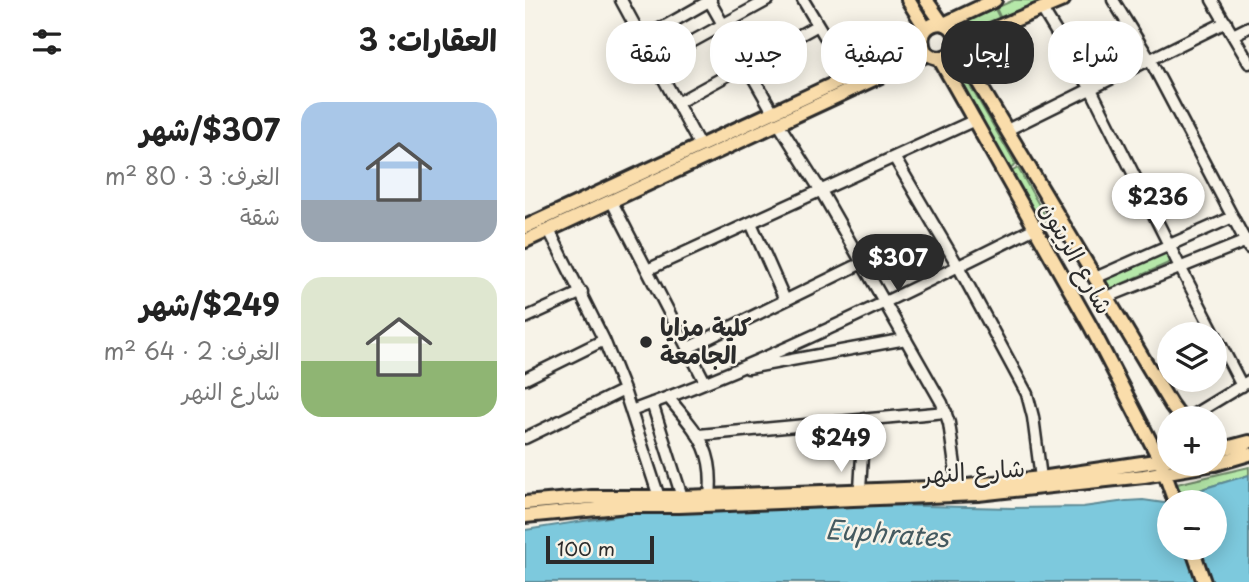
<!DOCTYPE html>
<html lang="ar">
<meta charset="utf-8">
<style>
body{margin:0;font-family:"Playpen Sans","Playpen Sans Arabic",sans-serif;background:#f2f2f2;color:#222;direction:rtl;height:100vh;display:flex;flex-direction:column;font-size:26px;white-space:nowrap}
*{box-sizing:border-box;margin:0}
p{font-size:23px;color:#767676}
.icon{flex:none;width:38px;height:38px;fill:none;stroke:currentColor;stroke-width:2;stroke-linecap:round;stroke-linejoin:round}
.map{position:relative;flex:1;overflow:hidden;direction:ltr}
.sheet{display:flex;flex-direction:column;background:#fff;width:525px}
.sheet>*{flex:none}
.top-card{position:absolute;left:21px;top:21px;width:597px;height:63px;direction:rtl;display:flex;gap:14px}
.fabs{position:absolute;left:632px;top:322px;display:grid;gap:14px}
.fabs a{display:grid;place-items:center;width:70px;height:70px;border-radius:50%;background:#fff;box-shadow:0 4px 18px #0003;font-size:35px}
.scale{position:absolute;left:21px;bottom:18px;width:108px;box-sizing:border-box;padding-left:7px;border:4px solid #2b2b2b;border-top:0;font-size:19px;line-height:24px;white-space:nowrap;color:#2b2b2b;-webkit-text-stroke:5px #f7f3e8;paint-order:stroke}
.price{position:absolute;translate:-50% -60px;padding:0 16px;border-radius:24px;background:#fff;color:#222;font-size:23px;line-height:46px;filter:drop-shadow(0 2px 4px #0008)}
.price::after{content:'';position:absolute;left:50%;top:42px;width:21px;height:16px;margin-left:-10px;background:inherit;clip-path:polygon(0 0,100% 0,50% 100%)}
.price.selected{background:#2b2b2b;color:#fff}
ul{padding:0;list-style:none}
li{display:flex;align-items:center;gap:21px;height:175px;padding:0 28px}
li span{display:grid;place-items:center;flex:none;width:196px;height:140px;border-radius:21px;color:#555}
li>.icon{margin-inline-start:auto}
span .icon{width:84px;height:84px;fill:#fffc;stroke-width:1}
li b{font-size:30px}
h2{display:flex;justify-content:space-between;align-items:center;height:84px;padding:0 28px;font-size:30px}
.pill{padding:0 24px;border-radius:28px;background:#fff;box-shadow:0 4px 18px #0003;font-size:24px;line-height:63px}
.pill.selected{background:#2b2b2b;color:#fff}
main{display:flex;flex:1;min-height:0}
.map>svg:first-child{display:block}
</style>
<main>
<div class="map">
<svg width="724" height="582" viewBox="0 0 724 582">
<rect width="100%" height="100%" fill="#f7f3e8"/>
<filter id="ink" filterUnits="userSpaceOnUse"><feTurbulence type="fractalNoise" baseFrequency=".0143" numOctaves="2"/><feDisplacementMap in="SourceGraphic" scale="14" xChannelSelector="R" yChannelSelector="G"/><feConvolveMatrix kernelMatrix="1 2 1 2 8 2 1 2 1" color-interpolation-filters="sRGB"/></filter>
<g filter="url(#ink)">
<path fill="#b5e8a9" stroke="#708a6a" stroke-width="2" d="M489 0H521L522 2 477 21 471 8Z
M470 9 476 21 436 40 429 26Z
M428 61 432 63 491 165 483 170 424 65Z
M493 168 522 219 515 224 484 173Z
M640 249 648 261 581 291 576 278Z
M724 467V475L680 488 658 498 652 484Z"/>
<path fill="#7dc9dd" stroke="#5c8a96" stroke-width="2" fill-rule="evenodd" d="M724 475V582H0V530L110 513 223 506 355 505 487 508 558 507 601 501 618 500 639 503 658 498 680 488ZM644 502H690V548H644Z"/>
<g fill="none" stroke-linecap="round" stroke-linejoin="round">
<g stroke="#2b2b2b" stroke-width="15">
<path id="minor" d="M96 0 175 146
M184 0 248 112
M278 0 324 76
M588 0 625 60 724 248
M687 0 724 63
M517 9 566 89 655 267 717 386
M708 35 724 27
M117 39 186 0
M130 62 243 0
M152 103 293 25
M253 123 296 191 417 403 424 423 433 487
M482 130 701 22
M369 157 433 266 502 394 508 417 516 478
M87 202 180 382
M226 223 260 300
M24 230 79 340 99 390 134 497
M122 270 450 120
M570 278 708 217
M582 297 724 240
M0 318 57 292
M163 348 337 263
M223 368 381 339
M0 379 79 340
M143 397C171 432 190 447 185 496
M127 403 157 497
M106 411C245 361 378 294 510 228
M663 418 724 381
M174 435 421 412
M0 438 99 390
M335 490 339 419"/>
</g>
<g stroke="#2b2b2b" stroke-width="18">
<path id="major" d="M383 0 401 29
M401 0 417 23
M419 24 470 0
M432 44 538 0
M431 45C425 59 411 62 400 51 386 20 434 11 431 45L646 405 656 418
M414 58 566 327 635 460 650 502
M0 227 397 43
M0 241 403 54
M690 451 724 442
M690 464 724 454
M0 503 67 497H157L433 487 516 478 644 459
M0 516 103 506H154L453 494 619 476 689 464
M667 548 679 582"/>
</g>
<use href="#minor" stroke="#f7f3e8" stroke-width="10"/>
<use href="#major" stroke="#faddab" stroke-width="12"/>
</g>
</g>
<circle fill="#2b2b2b" stroke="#f7f3e8" stroke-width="2.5" cx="121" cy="342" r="7"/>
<g text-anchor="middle" stroke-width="5" stroke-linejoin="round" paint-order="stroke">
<g font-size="24" fill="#2b2b2b" stroke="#f7f3e8">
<text transform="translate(551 258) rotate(61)" y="8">شارع الزيتون</text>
<text transform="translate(449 472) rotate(-4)" y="8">شارع النهر</text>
</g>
<g font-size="24" font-weight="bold" fill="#2b2b2b" stroke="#f7f3e8" text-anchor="start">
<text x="135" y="336">كلية مزايا<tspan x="135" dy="28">الجامعة</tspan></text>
</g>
<g font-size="26" font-style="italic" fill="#445a60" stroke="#f7f3e8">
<text transform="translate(362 534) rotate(4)" y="9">Euphrates</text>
</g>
</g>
</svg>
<div class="fabs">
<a><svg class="icon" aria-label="layers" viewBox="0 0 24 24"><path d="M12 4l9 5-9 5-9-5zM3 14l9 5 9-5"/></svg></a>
<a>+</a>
<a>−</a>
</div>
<div class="scale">100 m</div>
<b class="price" style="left:633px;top:233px">$236</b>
<b class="price selected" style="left:373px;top:294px">$307</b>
<b class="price" style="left:316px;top:474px">$249</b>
<div class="top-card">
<a class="pill">شراء</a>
<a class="pill selected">إيجار</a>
<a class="pill">تصفية</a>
<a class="pill">جديد</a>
<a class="pill">شقة</a>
</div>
</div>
<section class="sheet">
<h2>العقارات: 3<svg class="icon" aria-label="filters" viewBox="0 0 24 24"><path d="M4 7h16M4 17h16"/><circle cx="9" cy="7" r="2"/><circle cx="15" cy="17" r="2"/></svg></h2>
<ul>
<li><span style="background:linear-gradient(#a9c7e8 70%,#9aa5b1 0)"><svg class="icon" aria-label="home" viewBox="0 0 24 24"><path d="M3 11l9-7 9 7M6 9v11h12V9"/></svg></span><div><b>$307/شهر</b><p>الغرف: 3 · 80 m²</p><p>شقة</p></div></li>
<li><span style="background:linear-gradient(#dfe7d0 60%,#8fb573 0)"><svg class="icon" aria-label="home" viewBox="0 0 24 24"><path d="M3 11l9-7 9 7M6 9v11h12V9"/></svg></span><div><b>$249/شهر</b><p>الغرف: 2 · 64 m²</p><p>شارع النهر</p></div></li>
</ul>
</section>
</main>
